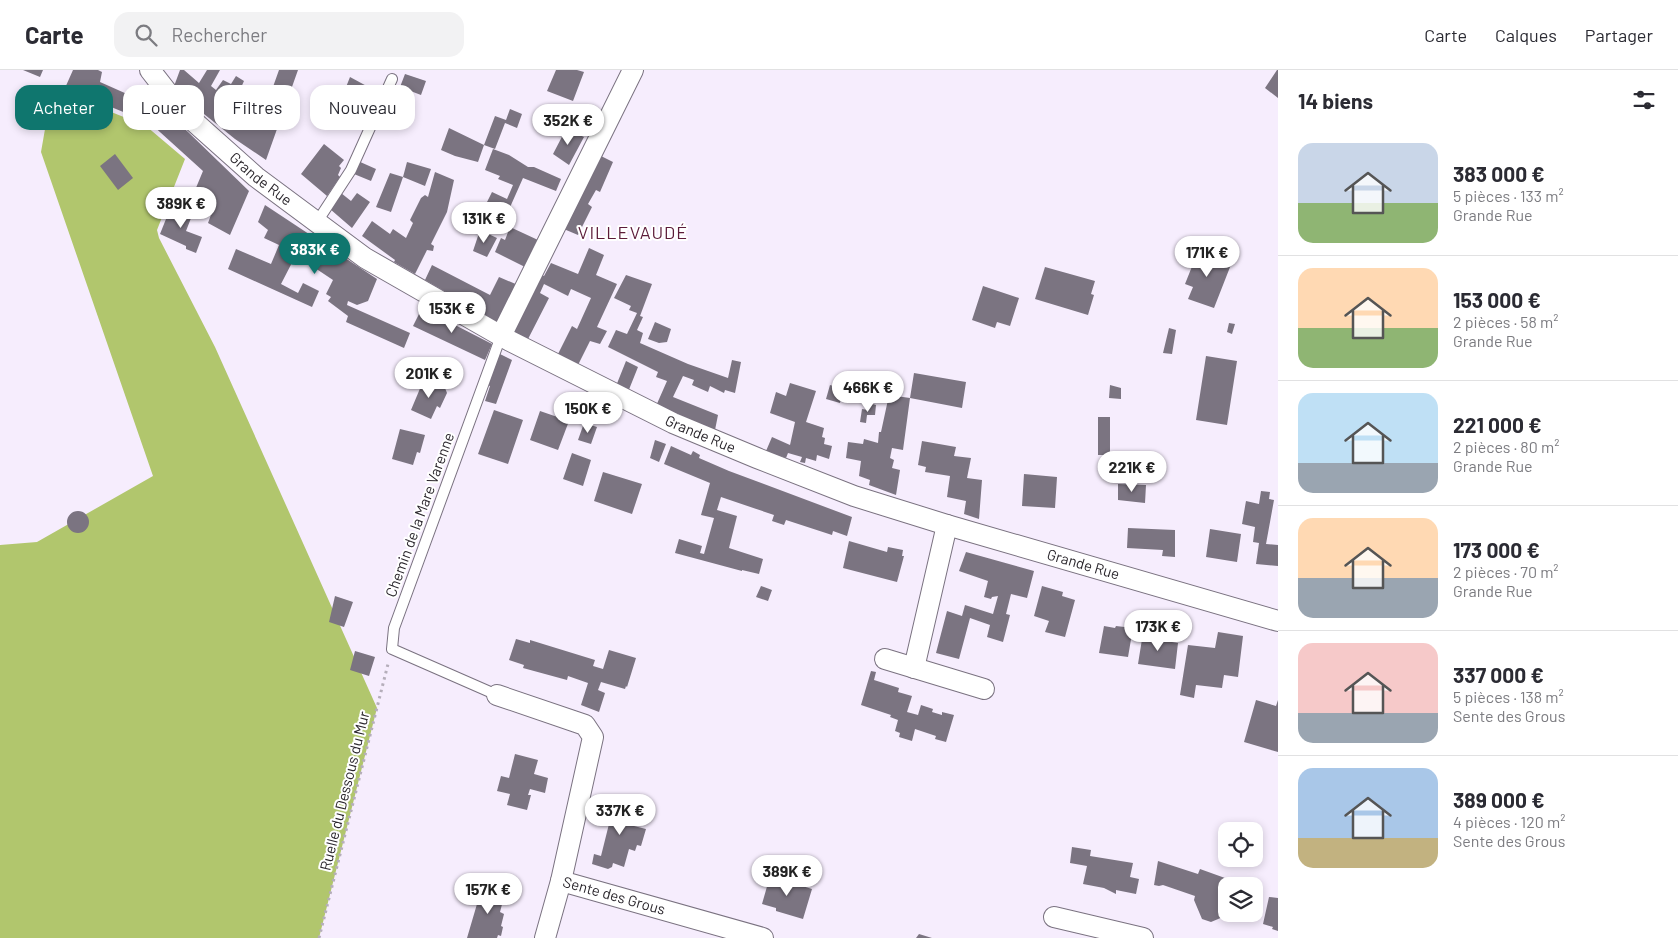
<!DOCTYPE html>
<html lang="fr">
<meta charset="utf-8">
<style>
body{margin:0;font-family:Barlow,sans-serif;background:#f2f2f3;color:#2b2b33;height:100vh;display:flex;flex-direction:column;font-size:19px;white-space:nowrap}
*{box-sizing:border-box;margin:0}
p{font-size:16px;color:#7c7c81}
.icon{flex:none;width:28px;height:28px;fill:none;stroke:currentColor;stroke-width:2;stroke-linecap:round;stroke-linejoin:round}
.map{position:relative;flex:1;overflow:hidden}
.panel{display:flex;flex-direction:column;background:#fff;width:400px}
.panel>*{flex:none}
.top-card{position:absolute;left:15px;top:15px;width:475px;height:45px;display:flex;gap:10px}
.controls{position:absolute;left:1218px;top:752px;display:grid;gap:10px}
.controls a{display:grid;place-items:center;width:45px;height:45px;border-radius:10px;background:#fff;box-shadow:0 2px 8px #0003;font-size:25px}
.price{position:absolute;translate:-50% -42px;padding:0 11px;border-radius:18px;background:#fff;color:#222;font-size:16px;line-height:32px;filter:drop-shadow(0 1px 2px #0008)}
.price::after{content:'';position:absolute;left:50%;top:30px;width:15px;height:11px;margin-left:-8px;background:inherit;clip-path:polygon(0 0,100% 0,50% 100%)}
.price.active{background:#0f766e;color:#fff}
ul{padding:0;list-style:none}
li{display:flex;align-items:center;gap:15px;height:125px;padding:0 20px}
li+li{border-top:1px solid #e1e1e2}
li span{display:grid;place-items:center;flex:none;width:140px;height:100px;border-radius:15px;color:#555}
li>.icon{margin-inline-start:auto}
span .icon{width:60px;height:60px;fill:#fffc;stroke-width:1}
li b{font-size:21px}
h2{display:flex;justify-content:space-between;align-items:center;height:60px;padding:0 20px;font-size:21px}
.tag{padding:0 18px;border-radius:15px;background:#fff;box-shadow:0 2px 8px #0003;font-size:18px;line-height:45px}
.tag.active{background:#0f766e;color:#fff}
header{display:flex;align-items:center;gap:30px;box-sizing:border-box;height:70px;padding:0 25px;background:#fff;border-bottom:1px solid #e1e1e2}
header strong{font-size:24px}
nav{display:flex;gap:28px;margin-inline-start:auto;font-size:18px}
.search{width:350px;height:45px;background:#f2f2f3;display:flex;align-items:center;gap:12px;box-sizing:border-box;padding:0 18px;border-radius:15px;color:#7c7c81;font-size:19px}
main{display:flex;flex:1;min-height:0}
.map>svg:first-child{display:block}
</style>
<header>
<strong>Carte</strong>
<div class="search"><svg class="icon" aria-label="search" viewBox="0 0 24 24"><circle cx="10" cy="10" r="6"/><path d="M15 15l6 6"/></svg>Rechercher</div>
<nav><a>Carte</a><a>Calques</a><a>Partager</a></nav>
</header>
<main>
<div class="map">
<svg width="1278" height="868" viewBox="0 0 1278 868">
<rect width="100%" height="100%" fill="#f6edfd"/>
<path fill="#b1c66d" d="M74 27 146 56 185 89 157 160 159 168 215 277 377 638 319 868H0V475L37 472 153 406 41 82 48 42Z"/>
<path fill="#7b7481" d="M23 0H43L40 7Z
M73 0H98L102 2 100 12 136 28 148 40 156 31 249 121 230 165 208 153 215 134 210 132 207 141 185 132 188 123 193 125 203 101 150 53 65 18Z
M180 0H184L199 13 207 0H220L211 16 216 20 223 10 231 14 236 6 244 11 231 40 244 50 248 39 256 42 264 25 269 28 279 0H298L266 90 235 69 173 19Z
M556 0H577L584 2 573 31 547 21Z
M1277 0H1278V28L1265 18Z
M405 4 426 11 421 25 400 17Z
M350 7 374 20 366 49 361 47 358 54 335 45Z
M510 39 522 44 517 58 505 53 495 79 484 75 495 46 506 50Z
M449 58 484 75 478 92 455 86 441 80Z
M566 59 584 67 569 95 553 84Z
M324 74 344 90 339 96 341 98 338 105 340 107 327 126 301 104Z
M493 79 509 85 528 97H534L561 109 556 121 523 108 507 144 486 134 492 122 507 129 513 115 498 109 500 106 485 100Z
M593 82 613 92 600 122 596 120 588 134 592 137 578 165 559 157Z
M115 84 133 108 118 120 100 96Z
M358 91 376 99 371 111 354 104Z
M407 92 431 99 425 116 403 107 391 142 376 137 390 103 403 107Z
M435 102 454 110 447 142 431 174 434 176 433 181 427 180 415 204 394 192 395 190 362 166 372 151 390 164 393 159 406 168 413 153 410 150 421 128 425 125 428 127Z
M341 123 351 131 357 123 370 132 352 158 330 139Z
M172 134 193 143 186 161 202 167 196 183 186 179V176L160 164Z
M265 135 377 209 368 231 357 235 348 231 347 235 410 263 404 278 346 252 348 246 328 231 331 227 326 224 333 210 312 196 313 194 297 183 281 214 298 223 303 213 319 221 312 237 228 199 236 179 271 194 279 175 264 168 268 160 258 152Z
M510 157 538 170 527 198 495 182 501 168 505 170Z
M480 160 497 168 487 187 473 181Z
M589 178 604 185 596 205 617 214 597 257 607 261 600 274 590 271 577 297 557 286 572 256 577 259 591 228 571 219 568 226 544 214 540 223 549 228 527 271 507 260 536 203 544 206 551 193 578 204Z
M1199 179 1232 192 1214 238 1188 229 1193 217 1185 214Z
M432 195 490 225 499 207 518 215 498 252 462 234 458 229 425 210Z
M1045 197 1095 211 1091 224 1094 225 1088 245 1035 229Z
M626 205 652 214 640 246 643 247 637 260 643 263 640 273 688 294 728 308 732 290 741 292 735 323 725 320 724 323 710 316 708 322 692 315 694 310 683 306 673 327 718 345 715 360 656 336 667 311 656 307 658 302 608 277 616 260 627 264 637 243 629 240 631 236 614 228Z
M983 216 1019 228 1010 256 997 252 995 258 972 250Z
M422 238 492 274 485 290 413 256Z
M655 252 671 259 667 272 659 273 648 269Z
M1229 253 1235 254 1232 264 1227 262Z
M1169 258 1176 260 1172 284 1163 283Z
M496 282 512 290 496 334 485 331 490 316 484 314Z
M1206 286 1237 291 1227 355 1196 350Z
M626 291 638 297 628 322 616 316Z
M914 303 966 312 962 338 910 328Z
M424 309 445 318 447 323 440 338 437 336 431 349 411 340Z
M790 313 816 321 806 352 824 358 822 367 825 368 824 374 832 376 829 389 817 385 816 391 806 388 805 393 800 392 802 387 788 383 786 388 766 381 772 367 790 375 795 352 770 343 776 322 786 326Z
M830 315 839 318 837 327 841 328 840 333 826 329Z
M1110 315 1121 318V329L1109 328Z
M889 325 910 328 903 380 892 378 890 388 894 390 892 398 900 400 896 425 869 415 870 410 859 406 861 391 846 388 848 372 863 374 864 369 878 373 879 362H881Z
M869 333 876 335 875 345H867L866 353 860 352 862 339 868 340Z
M494 340 523 350 508 394 478 384Z
M540 341 569 351 558 380 530 370Z
M1098 347H1110V385H1098Z
M584 353 597 357 591 374 578 370Z
M400 359 425 365 420 383 417 382 413 395 392 389Z
M655 370 666 374 659 392 650 388Z
M922 371 956 377 954 386 971 388 967 408 982 410 979 449 964 444 966 431 947 427 950 406 925 402 926 397 918 395Z
M671 376 691 385 693 381 700 385 699 388 729 401 852 447 847 466 833 461 832 465 786 450 784 455 772 451 774 445 721 427 717 440 737 446 729 478 763 489 759 504 742 500V501L675 483 679 469 702 476 700 483 704 484 714 448 701 445 710 413 664 394Z
M572 383 591 390 583 416 563 409Z
M603 402 642 414 632 444 594 431Z
M1024 404 1057 407 1055 438 1022 436Z
M1118 414 1146 415 1145 433 1118 430Z
M1261 421 1270 422 1269 429 1274 430 1266 474 1278 475V496L1256 494 1259 473 1253 472 1255 457 1242 454 1246 431 1259 434Z
M67 452a11 11 0 1 1 22 0a11 11 0 1 1-22 0Z
M1128 458 1175 460V487L1162 486 1163 480 1127 478Z
M1210 459 1241 464 1237 492 1206 487Z
M849 471 887 482 888 477 903 480 902 486H904L897 512 843 498Z
M966 482 1034 501 1027 528 1011 524 1006 544 1010 545 1003 572 987 567 990 555 970 548 959 589 936 583 947 541 962 546 965 535 993 544 998 526 992 527 991 529 984 527 988 511 959 501Z
M761 516 772 520 768 531 756 527Z
M1042 516 1063 522 1062 526 1075 530 1065 567 1045 562 1049 551 1034 546Z
M335 526 353 532 344 557 329 552Z
M1104 556 1115 558 1116 556 1133 558 1128 587 1099 583Z
M1218 562 1243 566 1238 607 1224 605 1222 618 1196 615 1194 628 1180 625 1188 575 1215 578Z
M1143 563 1172 568V572L1178 573 1175 599 1138 594Z
M516 569 530 573V570L595 590 593 596 603 599 609 580 636 588 627 617 626 616 625 619 601 612 598 620 605 623 599 642 581 635 588 613 568 606 567 610 523 598 524 595 509 590Z
M355 581 375 587 369 606 350 600Z
M871 601 876 602 874 610 899 618 898 622 912 626 907 642 918 645 921 635 933 639 932 642 942 645V642L954 645 946 672 935 669 936 666 915 659 912 671 899 667 900 663 895 661 898 650 890 647 891 645 861 635Z
M1256 630 1276 636 1278 630V682L1244 672Z
M515 684 538 690 534 704 548 708 545 723 530 719 528 725H531L527 740 507 735 510 724 497 721 501 706 509 708Z
M612 731 638 737 634 756 646 759 641 776 637 775 635 781 629 779 624 797 613 793 612 797 608 799 592 794 594 784 601 786 610 750H607Z
M1072 777 1091 780 1090 786 1133 793 1130 807 1139 809 1136 824 1116 820V824L1104 818 1083 814 1087 796 1070 793Z
M1158 791 1198 804 1200 799 1225 808 1223 814 1226 815V844H1230L1211 852 1202 849 1194 830 1195 826 1163 815 1159 816 1154 815Z
M770 806 812 819 803 849 776 841V838L762 834Z
M482 817 505 823 500 842 504 844 501 856 503 857 501 866 498 865 497 868H467Z
M1269 827 1278 828V861L1272 859 1273 857 1263 854Z
M919 864 932 868H916Z"/>
<g fill="none" stroke-linecap="round" stroke-linejoin="round">
<g stroke="#7a7280" stroke-width="12">
<path id="service" d="M317 152 351 100 392 9
M497 625 392 579 394 558 501 266"/>
</g>
<g stroke="#7a7280" stroke-width="22">
<g id="minor">
<path id="s1" d="M150 0 182 41 256 107 365 188 510 271 673 353 757 388 854 426 947 455 1278 551"/>
<path d="M501 266 633 0"/>
<path d="M885 589 984 619"/>
<path d="M914 598 947 455"/>
<path d="M497 625 585 655 593 667 561 811 545 868"/>
<path id="s2" d="M561 811 763 868"/>
<path d="M1054 847 1143 868"/>
</g>
</g>
<path stroke="#b5aeba" stroke-width="3" stroke-dasharray="2.5 4" stroke-linecap="butt" d="M319 868 388 594"/>
<use href="#service" stroke="#fff" stroke-width="10"/>
<use href="#minor" stroke="#fff" stroke-width="20"/>
</g>
<g text-anchor="middle" stroke-width="4" stroke-linejoin="round" paint-order="stroke">
<g font-size="15" fill="#2a262c" stroke="#fff">
<text dy="5" stroke="none"><textPath href="#s1" startOffset="156">Grande Rue</textPath></text>
<text dy="5" stroke="none"><textPath href="#s1" startOffset="666">Grande Rue</textPath></text>
<text transform="translate(420 445) rotate(-70)" y="5">Chemin de la Mare Varenne</text>
<text dy="5" stroke="none"><textPath href="#s1" startOffset="1071">Grande Rue</textPath></text>
<text transform="translate(345 721) rotate(-76)" y="5">Ruelle du Dessous du Mur</text>
<text dy="5" stroke="none"><textPath href="#s2" startOffset="55">Sente des Grous</textPath></text>
</g>
<g font-size="18" letter-spacing="1" fill="#5c1b39" stroke="#fff">
<text x="633" y="169">VILLEVAUDÉ</text>
</g>
</g>
</svg>
<div class="controls">
<a><svg class="icon" aria-label="locate" viewBox="0 0 24 24"><circle cx="12" cy="12" r="6"/><path d="M12 2v4M12 18v4M2 12h4M18 12h4"/></svg></a>
<a><svg class="icon" aria-label="layers" viewBox="0 0 24 24"><path d="M12 4l9 5-9 5-9-5zM3 14l9 5 9-5"/></svg></a>
</div>
<b class="price" style="left:568px;top:76px">352K €</b>
<b class="price" style="left:181px;top:159px">389K €</b>
<b class="price" style="left:484px;top:174px">131K €</b>
<b class="price active" style="left:315px;top:205px">383K €</b>
<b class="price" style="left:1207px;top:208px">171K €</b>
<b class="price" style="left:452px;top:264px">153K €</b>
<b class="price" style="left:429px;top:329px">201K €</b>
<b class="price" style="left:868px;top:343px">466K €</b>
<b class="price" style="left:588px;top:364px">150K €</b>
<b class="price" style="left:1132px;top:423px">221K €</b>
<b class="price" style="left:1158px;top:582px">173K €</b>
<b class="price" style="left:620px;top:766px">337K €</b>
<b class="price" style="left:787px;top:827px">389K €</b>
<b class="price" style="left:488px;top:845px">157K €</b>
<div class="top-card">
<a class="tag active">Acheter</a>
<a class="tag">Louer</a>
<a class="tag">Filtres</a>
<a class="tag">Nouveau</a>
</div>
</div>
<section class="panel">
<h2>14 biens<svg class="icon" aria-label="filters" viewBox="0 0 24 24"><path d="M4 7h16M4 17h16"/><circle cx="9" cy="7" r="2"/><circle cx="15" cy="17" r="2"/></svg></h2>
<ul>
<li><span style="background:linear-gradient(#c9d6e8 60%,#8fb573 0)"><svg class="icon" aria-label="home" viewBox="0 0 24 24"><path d="M3 11l9-7 9 7M6 9v11h12V9"/></svg></span><div><b>383 000 €</b><p>5 pièces · 133 m²</p><p>Grande Rue</p></div></li>
<li><span style="background:linear-gradient(#ffd9b3 60%,#8fb573 0)"><svg class="icon" aria-label="home" viewBox="0 0 24 24"><path d="M3 11l9-7 9 7M6 9v11h12V9"/></svg></span><div><b>153 000 €</b><p>2 pièces · 58 m²</p><p>Grande Rue</p></div></li>
<li><span style="background:linear-gradient(#bfe0f5 70%,#9aa5b1 0)"><svg class="icon" aria-label="home" viewBox="0 0 24 24"><path d="M3 11l9-7 9 7M6 9v11h12V9"/></svg></span><div><b>221 000 €</b><p>2 pièces · 80 m²</p><p>Grande Rue</p></div></li>
<li><span style="background:linear-gradient(#ffd9b3 60%,#9aa5b1 0)"><svg class="icon" aria-label="home" viewBox="0 0 24 24"><path d="M3 11l9-7 9 7M6 9v11h12V9"/></svg></span><div><b>173 000 €</b><p>2 pièces · 70 m²</p><p>Grande Rue</p></div></li>
<li><span style="background:linear-gradient(#f6c9c9 70%,#9aa5b1 0)"><svg class="icon" aria-label="home" viewBox="0 0 24 24"><path d="M3 11l9-7 9 7M6 9v11h12V9"/></svg></span><div><b>337 000 €</b><p>5 pièces · 138 m²</p><p>Sente des Grous</p></div></li>
<li><span style="background:linear-gradient(#a9c7e8 70%,#c2b280 0)"><svg class="icon" aria-label="home" viewBox="0 0 24 24"><path d="M3 11l9-7 9 7M6 9v11h12V9"/></svg></span><div><b>389 000 €</b><p>4 pièces · 120 m²</p><p>Sente des Grous</p></div></li>
</ul>
</section>
</main>
